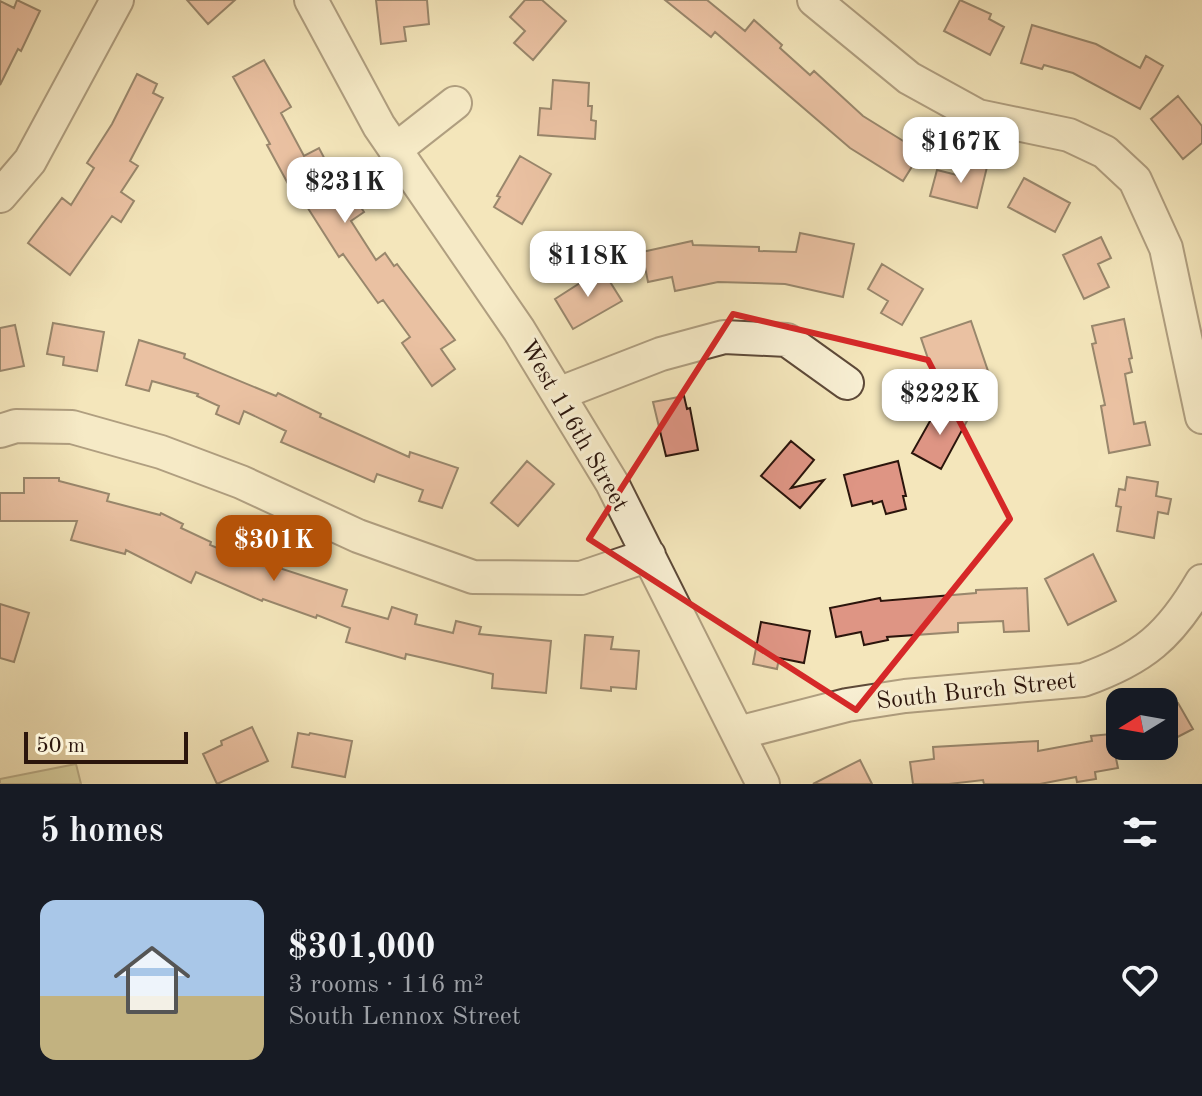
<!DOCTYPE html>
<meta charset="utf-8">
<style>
body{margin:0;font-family:"Old Standard TT",serif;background:#20242c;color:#f1f3f6;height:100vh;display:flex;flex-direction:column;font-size:30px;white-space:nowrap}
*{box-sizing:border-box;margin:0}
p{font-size:26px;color:#9ea1a6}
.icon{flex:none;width:44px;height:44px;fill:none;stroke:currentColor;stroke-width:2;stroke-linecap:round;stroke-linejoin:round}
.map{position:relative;height:784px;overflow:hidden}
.panel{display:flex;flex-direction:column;background:#171b24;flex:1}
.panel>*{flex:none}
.needle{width:52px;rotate:259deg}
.buttons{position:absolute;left:1106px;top:688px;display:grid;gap:16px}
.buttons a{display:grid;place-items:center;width:72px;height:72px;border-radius:16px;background:#171b24;box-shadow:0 8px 32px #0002;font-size:40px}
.scale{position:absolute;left:24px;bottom:20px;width:164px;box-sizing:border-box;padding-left:8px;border:4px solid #2b150c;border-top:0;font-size:22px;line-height:28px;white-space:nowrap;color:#2b150c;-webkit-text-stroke:6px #f8efd3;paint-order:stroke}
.price{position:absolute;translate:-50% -68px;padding:0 18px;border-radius:16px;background:#fff;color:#222;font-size:26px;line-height:52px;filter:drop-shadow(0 2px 4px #0008)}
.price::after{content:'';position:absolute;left:50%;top:48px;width:24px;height:18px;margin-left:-12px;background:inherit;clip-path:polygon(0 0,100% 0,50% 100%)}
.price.on{background:#b45309;color:#fff}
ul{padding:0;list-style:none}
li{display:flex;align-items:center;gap:24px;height:200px;padding:0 40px}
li+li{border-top:2px solid #363941}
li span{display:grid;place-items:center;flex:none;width:224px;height:160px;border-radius:16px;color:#555}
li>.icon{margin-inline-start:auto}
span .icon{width:96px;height:96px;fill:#fffc;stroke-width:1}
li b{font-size:34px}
h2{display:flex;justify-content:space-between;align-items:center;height:96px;padding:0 40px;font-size:34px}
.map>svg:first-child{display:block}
</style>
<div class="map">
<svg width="1202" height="784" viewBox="0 0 1202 784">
<rect width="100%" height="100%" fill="#f4e6bb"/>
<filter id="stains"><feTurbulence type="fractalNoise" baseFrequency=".0025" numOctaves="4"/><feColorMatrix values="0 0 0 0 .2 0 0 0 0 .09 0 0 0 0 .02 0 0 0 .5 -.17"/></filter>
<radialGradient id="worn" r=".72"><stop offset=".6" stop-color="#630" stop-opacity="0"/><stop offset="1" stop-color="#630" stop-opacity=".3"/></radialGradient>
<path fill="#c0c38d" stroke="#766c4c" stroke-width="2" d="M76 764 81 784H0V779Z"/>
<path fill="#de9584" stroke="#2b150c" stroke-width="2" d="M17 0 40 11 21 51 18 49 0 85V1L14 8Z
M187 0H235L208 24Z
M376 0H427L429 24 404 27 406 41 381 44Z
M525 0H542L566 21 533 60 514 43 525 31 510 17Z
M665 0H707L745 31 754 20 782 45 780 48 810 75 814 71 863 116 921 152 903 181 850 148 715 32 711 37Z
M960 0 991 14 989 19 1004 27 990 55 944 31Z
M1032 25 1096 44 1140 68 1146 56 1163 66 1140 109 1073 73 1044 65 1042 69 1021 63Z
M264 60 291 107 281 113 304 156 319 148 342 192 348 188 364 212 351 221 376 260 385 253 394 266 397 264 455 340 441 349 455 369 432 386 402 343 410 337 383 300 378 303 343 254 339 257 297 191 293 193 267 145 270 144 233 77Z
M137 74 157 84 153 93 163 98 130 161 138 166 121 192 134 201 121 222 112 216 70 275 28 243 62 198 71 205 94 168 87 163 112 124Z
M553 80 589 83 588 106H592L591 120 596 121 595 139 538 135 540 108 551 109Z
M1178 96 1202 126V143L1183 159 1151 119Z
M520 156 551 174 522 224 494 207 500 197 497 196Z
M965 161 987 167 977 208 930 196 937 170 961 176Z
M1024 178 1070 203 1055 232 1008 207Z
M800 233 854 244 843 297 785 284 718 282 675 291 672 277 648 282 642 252 692 241 693 245 759 247V251L796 252Z
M1101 237 1111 258 1098 264 1109 287 1084 299 1063 255Z
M882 264 923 289 902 325 881 313 888 301 868 289Z
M602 269 622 301 573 329 555 299Z
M1124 319 1132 358 1129 359 1132 372 1125 374 1134 424 1145 422 1150 445 1109 453 1101 406 1105 405 1092 344 1096 343 1092 326Z
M971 321 989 374 939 391 921 338Z
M53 323 104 332 97 371 63 365 64 357 47 354Z
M15 325 24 366 0 371V328Z
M139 340 185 354 184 358 276 396 278 393 321 414 320 417 409 457 410 452 458 468 442 508 419 501 423 490 377 474 374 482 281 442 286 431 244 411 239 424 216 414 219 406 197 396 198 394 152 381 149 391 126 385Z
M684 396 687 409 690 408 698 450 666 456 653 402Z
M939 405 967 421 941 469 912 453Z
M791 441 814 460 791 488 824 480 800 508 761 476Z
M527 461 554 484 518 526 491 503Z
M898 461 906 496H903L906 509 886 514 882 501 873 504 872 501 852 506 844 475Z
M1127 477 1158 482 1156 496 1171 499 1168 514 1158 512 1154 538 1117 531 1121 507 1116 506 1119 489 1125 490Z
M24 478H59V481L109 494 107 501 160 515 161 513 183 524 181 528 211 542 210 545 251 562 256 551 279 561 276 567 347 590 342 606 388 619 392 607 417 615 415 624 453 633 456 621 481 627 479 634 551 641 546 693 492 688 493 674 406 654 405 659 346 642 350 628 317 615 316 618 263 599 262 601 196 572 191 583 126 550 125 554 71 540 77 521H0V493H24Z
M1093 554 1116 601 1068 625 1045 579Z
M1027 588 1029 631 1004 632 1003 621 958 623V632L887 637 888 640 864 645 861 632 836 637 830 608 880 598 881 601 976 593V590Z
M0 604 29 613 14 662 0 658Z
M761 622 810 631 804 663 779 658 777 669 753 664Z
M585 635 613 637 611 649 639 651 636 689 611 687V691L581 688Z
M1171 703H1178L1193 729 1164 744V707Z
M252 727 268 761 217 784 203 754 222 745 221 741Z
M298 733 309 735 310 733 352 741 345 777 292 767Z
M1111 734 1118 768 1095 772 1096 779 1077 782 1076 777 1040 784H984L983 780 949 784H913L910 762 934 759 933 747 1038 741V751L1092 741 1091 736Z
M860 760 872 784H813Z"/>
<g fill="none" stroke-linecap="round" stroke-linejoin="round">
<g stroke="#5d4938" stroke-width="36">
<path id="minor" d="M311 0 379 126 519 330 612 483 763 784
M814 0 909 78 978 116 1069 135 1105 152 1135 180 1166 248 1202 417
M395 150 455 103
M0 196 30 161 117 0
M558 394 661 354 724 337 787 340 847 383
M0 431 16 426 72 427 161 452 241 482 358 536 473 577 581 578 649 555
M738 733 847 705 905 696 1083 680C1143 659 1170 636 1202 581"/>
</g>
<use href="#minor" stroke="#f8efd3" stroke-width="32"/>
</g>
<path d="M0 0H1202V784H0ZM733 314 928 360 1010 519 856 710 589 539Z" fill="#f4e6bb" fill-opacity=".55" fill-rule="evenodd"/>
<path fill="none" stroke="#d62828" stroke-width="6" stroke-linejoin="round" d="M733 314 928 360 1010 519 856 710 589 539Z"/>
<g text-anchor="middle" stroke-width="6" stroke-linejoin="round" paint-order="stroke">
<g font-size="24" fill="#2b150c" stroke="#f8efd3">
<text transform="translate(575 425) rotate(60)" y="8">West 116th Street</text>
<text transform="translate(976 690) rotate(-6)" y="8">South Burch Street</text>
</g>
</g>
<rect width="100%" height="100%" filter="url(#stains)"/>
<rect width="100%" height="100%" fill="url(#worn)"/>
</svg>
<div class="buttons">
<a><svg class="needle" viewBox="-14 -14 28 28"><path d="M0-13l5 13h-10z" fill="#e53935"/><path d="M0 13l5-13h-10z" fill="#9ea1a6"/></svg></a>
</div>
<div class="scale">50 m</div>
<b class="price" style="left:961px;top:185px">$167K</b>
<b class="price" style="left:345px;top:225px">$231K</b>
<b class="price" style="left:588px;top:299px">$118K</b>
<b class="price" style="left:940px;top:437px">$222K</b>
<b class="price on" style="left:274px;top:583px">$301K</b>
</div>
<section class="panel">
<h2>5 homes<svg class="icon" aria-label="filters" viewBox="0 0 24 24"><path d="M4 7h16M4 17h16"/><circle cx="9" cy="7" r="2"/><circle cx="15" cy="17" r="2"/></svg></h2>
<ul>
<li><span style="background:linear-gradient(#a9c7e8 60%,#c2b280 0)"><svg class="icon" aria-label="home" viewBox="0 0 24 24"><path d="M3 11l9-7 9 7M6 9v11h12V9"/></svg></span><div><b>$301,000</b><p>3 rooms · 116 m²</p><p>South Lennox Street</p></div><svg class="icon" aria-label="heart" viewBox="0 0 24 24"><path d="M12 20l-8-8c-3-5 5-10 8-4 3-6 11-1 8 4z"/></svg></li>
</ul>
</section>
